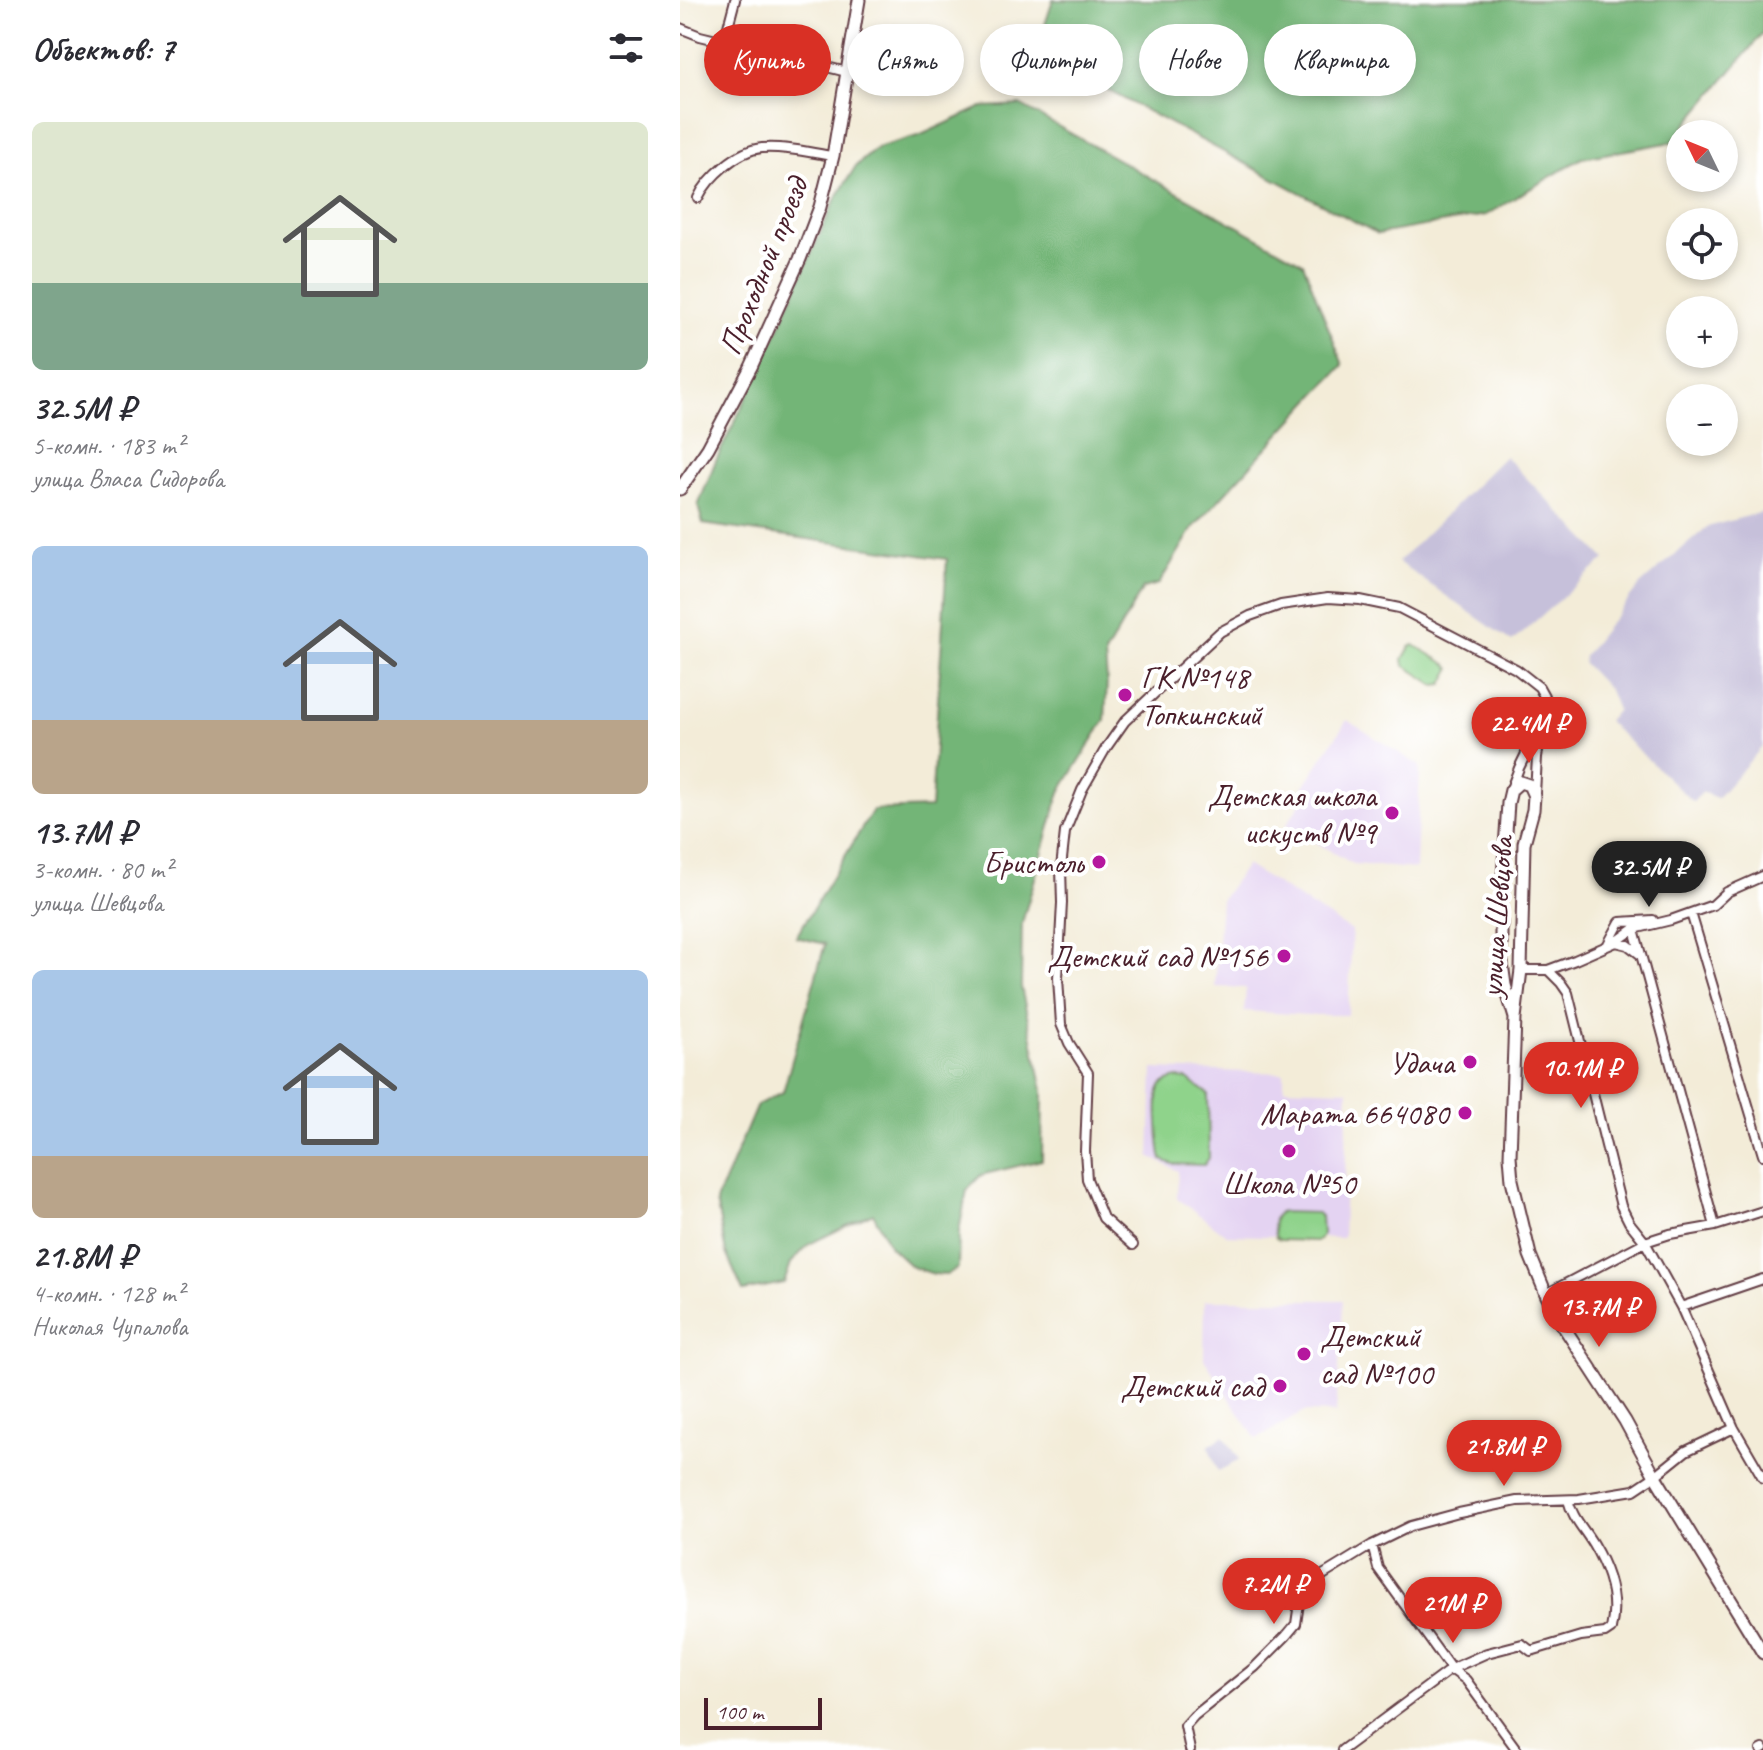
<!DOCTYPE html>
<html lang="ru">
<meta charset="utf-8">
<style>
body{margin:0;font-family:Caveat,sans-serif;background:#f7f7f7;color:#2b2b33;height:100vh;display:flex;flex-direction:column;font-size:30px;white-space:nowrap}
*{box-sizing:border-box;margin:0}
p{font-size:26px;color:#7c7c81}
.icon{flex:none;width:44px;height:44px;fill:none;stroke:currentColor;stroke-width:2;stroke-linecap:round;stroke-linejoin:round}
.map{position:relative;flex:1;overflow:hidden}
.side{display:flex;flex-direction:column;background:#fff;width:680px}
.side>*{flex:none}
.top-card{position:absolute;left:24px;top:24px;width:760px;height:72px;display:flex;gap:16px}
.needle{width:52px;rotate:313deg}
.tools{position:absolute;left:986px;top:120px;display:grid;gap:16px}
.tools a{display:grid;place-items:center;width:72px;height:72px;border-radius:50%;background:#fff;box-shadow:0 4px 12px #0003;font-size:40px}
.scale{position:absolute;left:24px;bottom:20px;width:118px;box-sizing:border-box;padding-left:8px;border:4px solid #4a1f2b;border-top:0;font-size:22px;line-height:28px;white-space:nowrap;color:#4a1f2b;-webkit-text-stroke:6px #fff;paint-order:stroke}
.price{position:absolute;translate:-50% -68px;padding:0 18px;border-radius:28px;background:#d93025;color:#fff;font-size:26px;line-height:52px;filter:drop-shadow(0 2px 4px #0008)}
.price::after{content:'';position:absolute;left:50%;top:48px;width:24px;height:18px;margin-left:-12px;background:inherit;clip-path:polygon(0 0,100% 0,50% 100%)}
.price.current{background:#222;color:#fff}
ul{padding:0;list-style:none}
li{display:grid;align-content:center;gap:16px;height:424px;padding:0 32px}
li span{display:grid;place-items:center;height:248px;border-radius:12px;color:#555}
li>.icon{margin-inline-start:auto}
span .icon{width:144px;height:144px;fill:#fffc;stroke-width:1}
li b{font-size:34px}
h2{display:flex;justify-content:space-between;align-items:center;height:96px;padding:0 32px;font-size:34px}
.pill{padding:0 28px;border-radius:36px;background:#fff;box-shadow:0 4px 12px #0003;font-size:28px;line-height:72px}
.pill.current{background:#d93025;color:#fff}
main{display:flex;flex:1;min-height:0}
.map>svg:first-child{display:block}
</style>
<main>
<section class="side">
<h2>Объектов: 7<svg class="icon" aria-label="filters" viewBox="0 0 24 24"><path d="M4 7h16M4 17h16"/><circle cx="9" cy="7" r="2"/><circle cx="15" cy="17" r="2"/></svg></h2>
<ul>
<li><span style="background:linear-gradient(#dfe7d0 65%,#7fa58c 0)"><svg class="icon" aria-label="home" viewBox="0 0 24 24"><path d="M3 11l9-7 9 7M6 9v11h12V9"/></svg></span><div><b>32.5M ₽</b><p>5-комн. · 183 m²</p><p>улица Власа Сидорова</p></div></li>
<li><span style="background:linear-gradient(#a9c7e8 70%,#b9a48a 0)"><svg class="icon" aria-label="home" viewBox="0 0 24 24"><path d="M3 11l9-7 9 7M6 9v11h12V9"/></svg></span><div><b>13.7M ₽</b><p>3-комн. · 80 m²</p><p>улица Шевцова</p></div></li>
<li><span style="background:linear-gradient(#a9c7e8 75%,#b9a48a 0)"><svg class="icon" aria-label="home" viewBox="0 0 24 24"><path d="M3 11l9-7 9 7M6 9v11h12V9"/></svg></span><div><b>21.8M ₽</b><p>4-комн. · 128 m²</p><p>Николая Чупалова</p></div></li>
</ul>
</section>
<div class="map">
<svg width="1083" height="1750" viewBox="0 0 1083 1750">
<rect width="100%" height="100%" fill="#fff"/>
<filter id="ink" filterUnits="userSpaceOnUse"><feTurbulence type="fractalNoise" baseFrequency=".0125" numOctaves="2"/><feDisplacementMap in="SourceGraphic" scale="16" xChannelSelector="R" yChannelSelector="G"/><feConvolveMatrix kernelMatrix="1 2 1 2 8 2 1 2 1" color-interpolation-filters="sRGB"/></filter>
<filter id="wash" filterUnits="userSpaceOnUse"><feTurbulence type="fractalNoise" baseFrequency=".006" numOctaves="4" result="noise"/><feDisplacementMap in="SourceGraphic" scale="32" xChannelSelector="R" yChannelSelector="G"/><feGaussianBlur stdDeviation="1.8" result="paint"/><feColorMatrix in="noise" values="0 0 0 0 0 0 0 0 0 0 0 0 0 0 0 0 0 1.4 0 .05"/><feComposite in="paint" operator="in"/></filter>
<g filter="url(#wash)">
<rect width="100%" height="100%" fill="#f3ecd8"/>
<path fill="#e4d3f2" d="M667 720 740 766 736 869 673 864 606 825 620 804 615 800Z
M566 865 672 931 668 1015H628L564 1011 566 988 535 987 541 900Z
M473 1069 604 1073V1088L668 1090 663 1238 546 1235 497 1198 498 1171 470 1157Z
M525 1300H663L656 1413 624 1412 576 1439 524 1359Z"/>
<path fill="#c6c0da" d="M825 456 925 559 832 642 718 562Z
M1083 512V746L1037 798 1022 792 1013 802 927 721 937 710 929 690 903 663 904 656 960 585 1027 527Z
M544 1436 560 1460 538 1471 528 1446Z"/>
<path fill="#8fd38b" stroke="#6c795b" stroke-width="2" d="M734 645 768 665 771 669 763 684 755 685 724 665 723 659 730 647Z
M496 1078 507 1079 528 1094 529 1158 524 1165 493 1164 482 1160C479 1148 475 1099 480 1088 483 1082 490 1080 496 1078Z
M601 1212 637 1213 641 1216 642 1234 640 1239 636 1241 600 1240 596 1238C593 1229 591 1216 601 1212Z"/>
<path fill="#73b577" stroke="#5e6a51" stroke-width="2" d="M373 0H1083V33L992 142 902 158 806 215 698 234 356 52Z
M340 105 623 263 663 365 513 528 479 584 463 588 425 654 427 682 425 720 380 792 342 923 341 987 363 1090 362 1160 301 1175 287 1190 279 1231 278 1268 266 1275 254 1274 232 1267 210 1247 193 1213 129 1244 111 1263 104 1283 63 1291 46 1253 36 1201 77 1105 103 1092 145 944 116 937 193 810 251 808 267 559 23 524 18 506 36 460 82 366 155 200 176 166 197 148 241 135 302 107Z"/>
</g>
<g filter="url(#ink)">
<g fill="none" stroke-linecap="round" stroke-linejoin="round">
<g stroke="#633e45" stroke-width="12">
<path id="street" d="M0 28 20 36 167 72
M44 42 55 0
M18 198C28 177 58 150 82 148 105 146 131 153 153 156
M831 789 839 768 858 729
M1011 913 1083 1155
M954 929 1035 1226
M936 942 948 945 961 955
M928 944 940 922 973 920
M841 970H868L881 983 888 993 941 1206 949 1222 965 1242 1001 1307 1054 1428 1083 1478
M868 970 895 960 936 942 954 929 991 920 1033 905 1047 892 1083 876
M453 1245 423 1218 407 1179 405 1151 408 1073 389 1043 381 1024 378 978 382 903 381 868 385 832 402 790 426 748 445 721 540 632 570 616 601 605 648 598 680 600 719 608 836 669 859 687 864 696 865 708 857 757 855 794
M866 1294 965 1242 990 1234 1035 1226 1083 1211
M1001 1307 1083 1279
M692 1545 698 1568 771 1669 786 1680 837 1750
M510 1750 505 1726 514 1716 575 1667 606 1636 616 1624 619 1603 627 1590 643 1575 692 1545 731 1526 779 1513 837 1501 899 1499 954 1490 975 1476 1006 1451 1054 1428
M662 1750 771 1669 807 1653 842 1644 851 1651 901 1636 925 1633 931 1629C938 1599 928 1569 913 1544 904 1529 892 1517 888 1500
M1081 1750 1083 1749"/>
</g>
<g stroke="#633e45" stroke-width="15">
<path id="secondary" d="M0 489 28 448 71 367 120 259 140 207 153 156 179 0
M835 1018 825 985 821 956V907L828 803 831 790 840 782 849 785 854 796 853 810 844 843 841 970 835 1018 830 1156 832 1180 850 1255 866 1294 876 1315 945 1421 975 1476 1083 1653"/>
</g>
<use href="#street" stroke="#fff" stroke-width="8"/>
<use href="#secondary" stroke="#fff" stroke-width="11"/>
</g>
</g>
<g fill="#b5179e" stroke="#fff" stroke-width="3">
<circle cx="445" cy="695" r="8"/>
<circle cx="712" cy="813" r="8"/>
<circle cx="419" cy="862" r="8"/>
<circle cx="604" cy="956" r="8"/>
<circle cx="790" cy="1062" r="8"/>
<circle cx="785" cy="1113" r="8"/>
<circle cx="609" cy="1151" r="8"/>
<circle cx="624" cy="1354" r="8"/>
<circle cx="600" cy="1386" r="8"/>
</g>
<g text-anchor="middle" stroke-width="8" stroke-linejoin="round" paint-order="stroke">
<g font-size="32" fill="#4a1f2b" stroke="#fff">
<text transform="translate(83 266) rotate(-68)" y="11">Проходной проезд</text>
<text transform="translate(816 917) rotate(-86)" y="11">улица Шевцова</text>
</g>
<g font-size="32" fill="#4a1f2b" stroke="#fff" text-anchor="end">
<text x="461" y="688" text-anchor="start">ГК №148<tspan x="461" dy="37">Топкинский</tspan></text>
<text x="696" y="806">Детская школа<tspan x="696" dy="37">искуств №9</tspan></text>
<text x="403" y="873">Бристоль</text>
<text x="588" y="967">Детский сад №156</text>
<text x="774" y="1073">Удача</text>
<text x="769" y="1124">Марата 664080</text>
<text x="609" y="1194" text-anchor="middle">Школа №50</text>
<text x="640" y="1347" text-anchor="start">Детский<tspan x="640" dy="37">сад №100</tspan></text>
<text x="584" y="1397">Детский сад</text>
</g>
</g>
</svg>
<div class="tools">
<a><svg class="needle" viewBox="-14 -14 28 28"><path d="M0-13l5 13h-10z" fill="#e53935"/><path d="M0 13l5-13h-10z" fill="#7c7c81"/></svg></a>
<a><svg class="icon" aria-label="locate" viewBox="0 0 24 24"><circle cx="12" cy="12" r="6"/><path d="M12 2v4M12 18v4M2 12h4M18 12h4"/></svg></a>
<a>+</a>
<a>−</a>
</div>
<div class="scale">100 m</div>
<b class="price" style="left:849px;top:765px">22.4M ₽</b>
<b class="price current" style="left:969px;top:909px">32.5M ₽</b>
<b class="price" style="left:901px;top:1110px">10.1M ₽</b>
<b class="price" style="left:919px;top:1349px">13.7M ₽</b>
<b class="price" style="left:824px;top:1488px">21.8M ₽</b>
<b class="price" style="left:594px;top:1626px">7.2M ₽</b>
<b class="price" style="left:773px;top:1645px">21M ₽</b>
<div class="top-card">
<a class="pill current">Купить</a>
<a class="pill">Снять</a>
<a class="pill">Фильтры</a>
<a class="pill">Новое</a>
<a class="pill">Квартира</a>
</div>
</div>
</main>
